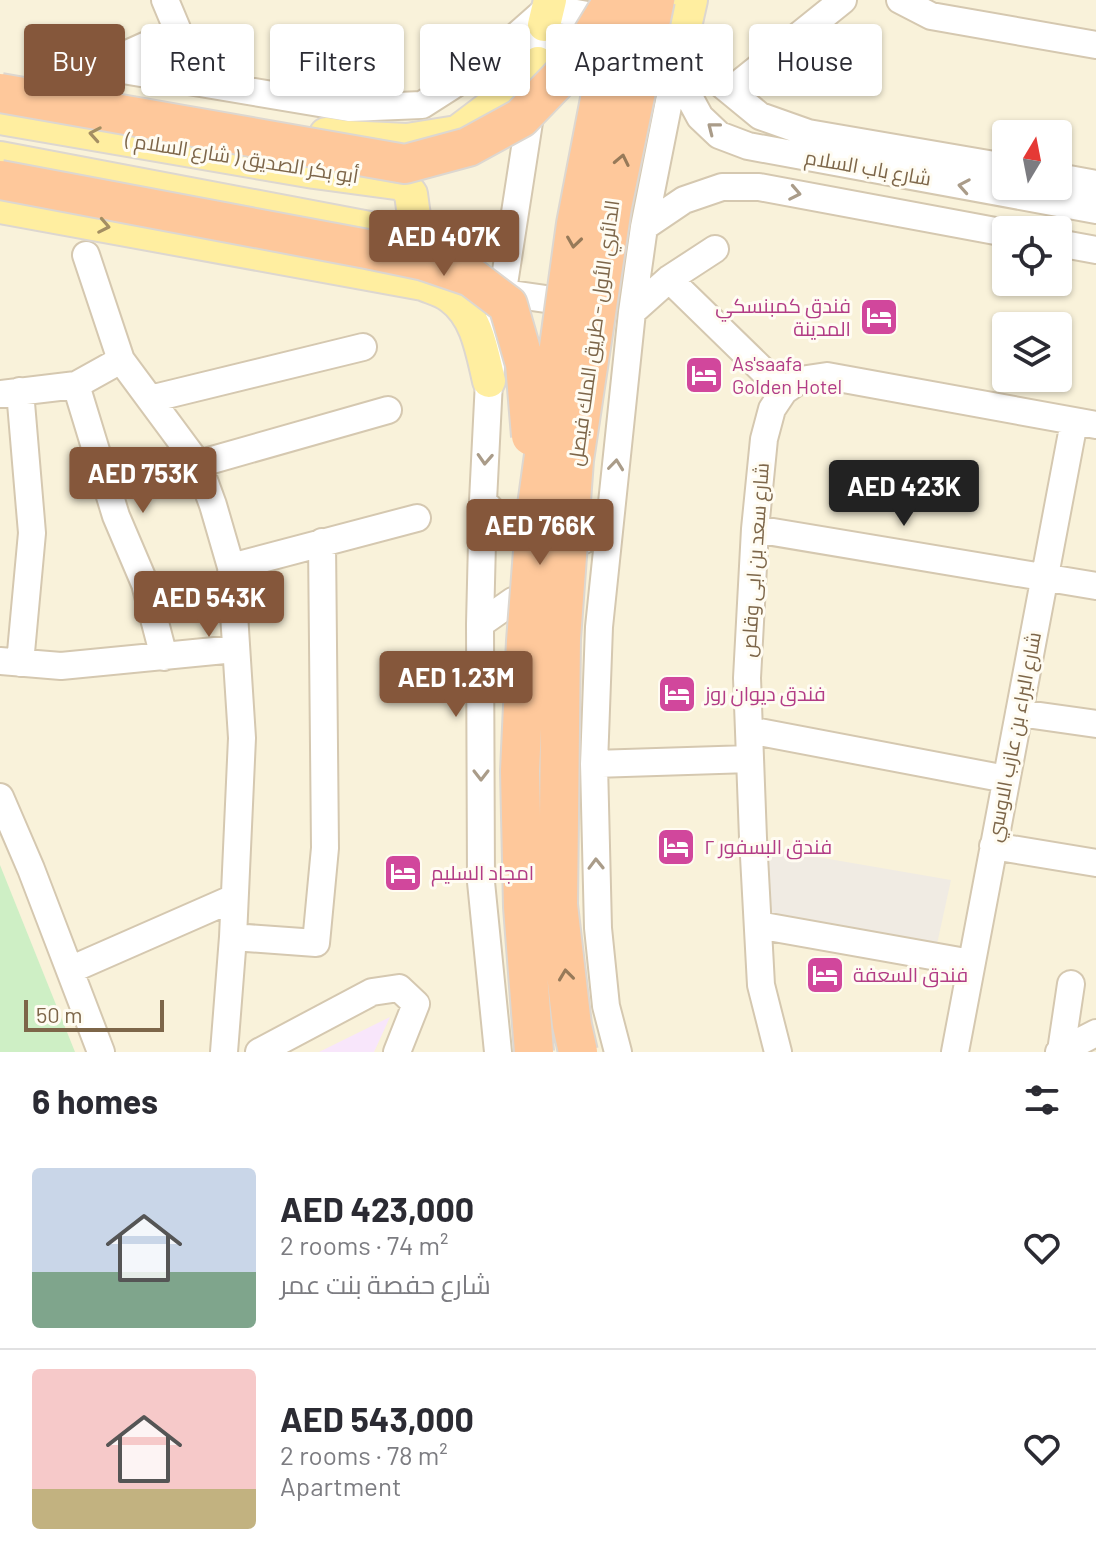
<!DOCTYPE html>
<meta charset="utf-8">
<style>
body{margin:0;font-family:Barlow,Cairo,sans-serif;background:#f2f2f3;color:#2b2b33;height:100vh;display:flex;flex-direction:column;font-size:30px;white-space:nowrap}
*{box-sizing:border-box;margin:0}
p{font-size:26px;color:#7c7c81}
.icon{flex:none;width:44px;height:44px;fill:none;stroke:currentColor;stroke-width:2;stroke-linecap:round;stroke-linejoin:round}
.map{position:relative;height:1052px;overflow:hidden}
.side{display:flex;flex-direction:column;background:#fff;flex:1}
.side>*{flex:none}
.guide{position:absolute;left:24px;top:24px;width:1048px;height:72px;display:flex;gap:16px}
.needle{width:52px;rotate:10deg}
.tools{position:absolute;left:992px;top:120px;display:grid;gap:16px}
.tools a{display:grid;place-items:center;width:80px;height:80px;border-radius:8px;background:#fff;box-shadow:0 2px 6px #0004;font-size:40px}
.scale{position:absolute;left:24px;bottom:20px;width:140px;box-sizing:border-box;padding-left:8px;border:4px solid #7d6649;border-top:0;font-size:22px;line-height:28px;white-space:nowrap;color:#7d6649;-webkit-text-stroke:6px #fffcf2;paint-order:stroke}
.price{position:absolute;translate:-50% -68px;padding:0 18px;border-radius:8px;background:#85573b;color:#fff;font-size:26px;line-height:52px;filter:drop-shadow(0 2px 4px #0008)}
.price::after{content:'';position:absolute;left:50%;top:48px;width:24px;height:18px;margin-left:-12px;background:inherit;clip-path:polygon(0 0,100% 0,50% 100%)}
.price.selected{background:#222;color:#fff}
ul{padding:0;list-style:none}
li{display:flex;align-items:center;gap:24px;height:200px;padding:0 32px}
li+li{border-top:2px solid #e1e1e2}
li span{display:grid;place-items:center;flex:none;width:224px;height:160px;border-radius:8px;color:#555}
li>.icon{margin-inline-start:auto}
span .icon{width:96px;height:96px;fill:#fffc;stroke-width:1}
li b{font-size:34px}
h2{display:flex;justify-content:space-between;align-items:center;height:96px;padding:0 32px;font-size:34px}
.chip{padding:0 28px;border-radius:8px;background:#fff;box-shadow:0 2px 6px #0004;font-size:28px;line-height:72px}
.chip.selected{background:#85573b;color:#fff}
.map>svg:first-child{display:block}
</style>
<div class="map">
<svg width="1096" height="1052" viewBox="0 0 1096 1052">
<rect width="100%" height="100%" fill="#fefaea"/>
<path fill="#f9f2da" fill-rule="evenodd" d="M0 0H1096V1052H0ZM1006 134H1058V186H1006ZM1006 230H1058V282H1006ZM1006 326H1058V378H1006Z"/>
<path fill="#f0ebe3" d="M765 848 951 880 935 953 762 922Z"/>
<path fill="#f8e6fb" d="M390 1017 374 1052H319Z"/>
<path fill="#ceefc5" d="M0 865 75 1052H0Z"/>
<g fill="none" stroke-linecap="round" stroke-linejoin="round">
<g stroke="#d5c8b0" stroke-width="30">
<path id="minor" d="M900 0 931 16 1096 45
M548 8 615 20
M673 31 684 33 715 79 760 116 808 133 1006 167
M99 66 349 108 422 105 480 68 548 8
M675 71 700 117 719 135 748 146 1096 210
M58 85 178 31 165 0
M730 91 843 0
M1058 177 1096 184
M644 227 684 200 722 187H759L1006 233
M1058 243 1096 250
M86 255 121 360 198 464 213 505 231 567 242 738 233 937 224 1052
M669 279 784 391
M504 293 581 304
M632 312 669 279 715 249
M76 385 116 516 145 584 164 657
M20 391 32 533 20 663
M0 394 76 385 121 360
M150 399 363 347
M198 464 388 410
M483 501 509 529 546 543 584 540 610 521
M755 529 1096 586
M231 567 417 518
M480 624 513 601 542 598
M0 661 61 666 235 649
M1019 713 1096 724
M749 730 1006 779
M594 764 750 759
M0 797 31 869 101 1052
M993 846 1096 863
M758 925 971 963
M233 937 316 943 325 848 322 542
M70 970 234 898
M1061 1051 1071 984
M259 1052 372 992 399 988 416 1004 397 1052
M498 1052 481 882 480 624 483 501 489 381 544 25
M618 1052 606 1006 598 928 594 764 599 627 632 312 644 227 675 71
M778 1052 761 985 753 838 747 678 755 529 764 439 772 409 784 391 800 380 827 376 1096 425
M955 1052 1074 422
M1059 1052 1096 1033"/>
</g>
<g stroke="#ddd7d0" stroke-width="36">
<path id="major" d="M544 25 550 0
M675 71 691 0
M0 118 314 172 403 184 411 194 414 216 401 234 0 158
M326 134 345 137 407 140 457 132 506 95 538 63
M0 207 423 284C432 288 444 291 451 297 477 316 482 351 489 381"/>
</g>
<use href="#minor" stroke="#fff" stroke-width="26"/>
<use href="#major" stroke="#ffeea0" stroke-width="32"/>
<g stroke="#ddd7d0" stroke-width="42" stroke-linecap="butt">
<path id="highway-bridge" d="M0 93 405 164 468 147 521 118 577 60 608 9
M0 180 367 249 424 261 471 277 508 305 525 364 531 436
M534 1052 523 907 520 771 526 641 536 513 576 224 619 0
M578 1052 572 1025 558 905 561 639 574 460 612 207 655 0"/>
</g>
<use href="#highway-bridge" stroke="#fec89b" stroke-width="38"/>
</g>
<defs><path id="oneway-chevron" d="M-2-3.5L2.5 0L-2 3.5" fill="none" stroke-width="1.6" stroke-linecap="round" stroke-linejoin="round" transform="scale(2)"/></defs>
<g stroke="#aa9c89">
<use href="#oneway-chevron" transform="translate(713 128) rotate(-142)"/>
<use href="#oneway-chevron" transform="translate(964 186) rotate(-170)"/>
<use href="#oneway-chevron" transform="translate(795 193) rotate(11)"/>
<use href="#oneway-chevron" transform="translate(485 459) rotate(93)"/>
<use href="#oneway-chevron" transform="translate(616 465) rotate(-84)"/>
<use href="#oneway-chevron" transform="translate(481 775) rotate(90)"/>
<use href="#oneway-chevron" transform="translate(596 864) rotate(-91)"/>
</g>
<g stroke="#a48f63">
<use href="#oneway-chevron" transform="translate(95 134) rotate(-170)"/>
<use href="#oneway-chevron" transform="translate(104 226) rotate(11)"/>
</g>
<g stroke="#977a59">
<use href="#oneway-chevron" transform="translate(622 160) rotate(-78)"/>
<use href="#oneway-chevron" transform="translate(574 242) rotate(98)"/>
<use href="#oneway-chevron" transform="translate(566 975) rotate(-97)"/>
</g>
<defs>
<g id="hotel-square" transform="scale(2)"><rect x="-9" y="-9" width="18" height="18" rx="4" fill="#d1479c" stroke="#fffcf2"/><path d="M-6-4.5h1.5V1H6V5H4.5V3h-9V5H-6ZM-4 0a1.8 1.8 0 1 1 3.6 0ZM.5 0V-2.5h3Q6-2.5 6 0Z" fill="#fff"/></g>
</defs>
<g fill-rule="evenodd">
<use href="#hotel-square" x="879" y="317"/>
<use href="#hotel-square" x="704" y="375"/>
<use href="#hotel-square" x="677" y="694"/>
<use href="#hotel-square" x="676" y="847"/>
<use href="#hotel-square" x="403" y="873"/>
<use href="#hotel-square" x="825" y="975"/>
</g>
<g text-anchor="middle" stroke-width="6" stroke-linejoin="round" paint-order="stroke">
<g font-size="20" fill="#7d6649" stroke="#fffcf2">
<text transform="translate(242 158) rotate(9)" y="7">( شارع السلام ) أبو بكر الصديق</text>
<text transform="translate(868 168) rotate(10)" y="7">شارع باب السلام</text>
<text transform="translate(594 333) rotate(-82)" y="7">الدائري الأول - طريق الملك فيصل</text>
<text transform="translate(755 560) rotate(-86)" y="7">شارع سعد بن ابى وقاص</text>
<text transform="translate(1014 737) rotate(-79)" y="7">شارع البراء بن عازب الاوسي</text>
</g>
<g font-size="20" fill="#b23c85" stroke="#fffcf2" text-anchor="start">
<text x="851" y="313" text-anchor="end">فندق كمبنسكي<tspan x="851" dy="23">المدينة</tspan></text>
<text x="732" y="371">As'saafa<tspan x="732" dy="23">Golden Hotel</tspan></text>
<text x="705" y="701">فندق ديوان روز</text>
<text x="704" y="854">فندق البسفور ٢</text>
<text x="431" y="880">امجاد السلیم</text>
<text x="853" y="982">فندق السعفة</text>
</g>
</g>
</svg>
<div class="tools">
<a><svg class="needle" viewBox="-14 -14 28 28"><path d="M0-13l5 13h-10z" fill="#e53935"/><path d="M0 13l5-13h-10z" fill="#7c7c81"/></svg></a>
<a><svg class="icon" aria-label="locate" viewBox="0 0 24 24"><circle cx="12" cy="12" r="6"/><path d="M12 2v4M12 18v4M2 12h4M18 12h4"/></svg></a>
<a><svg class="icon" aria-label="layers" viewBox="0 0 24 24"><path d="M12 4l9 5-9 5-9-5zM3 14l9 5 9-5"/></svg></a>
</div>
<div class="scale">50 m</div>
<b class="price" style="left:444px;top:278px">AED 407K</b>
<b class="price" style="left:143px;top:515px">AED 753K</b>
<b class="price selected" style="left:904px;top:528px">AED 423K</b>
<b class="price" style="left:540px;top:567px">AED 766K</b>
<b class="price" style="left:209px;top:639px">AED 543K</b>
<b class="price" style="left:456px;top:719px">AED 1.23M</b>
<div class="guide">
<a class="chip selected">Buy</a>
<a class="chip">Rent</a>
<a class="chip">Filters</a>
<a class="chip">New</a>
<a class="chip">Apartment</a>
<a class="chip">House</a>
</div>
</div>
<section class="side">
<h2>6 homes<svg class="icon" aria-label="filters" viewBox="0 0 24 24"><path d="M4 7h16M4 17h16"/><circle cx="9" cy="7" r="2"/><circle cx="15" cy="17" r="2"/></svg></h2>
<ul>
<li><span style="background:linear-gradient(#c9d6e8 65%,#7fa58c 0)"><svg class="icon" aria-label="home" viewBox="0 0 24 24"><path d="M3 11l9-7 9 7M6 9v11h12V9"/></svg></span><div><b>AED 423,000</b><p>2 rooms · 74 m²</p><p>شارع حفصة بنت عمر</p></div><svg class="icon" aria-label="heart" viewBox="0 0 24 24"><path d="M12 20l-8-8c-3-5 5-10 8-4 3-6 11-1 8 4z"/></svg></li>
<li><span style="background:linear-gradient(#f6c9c9 75%,#c2b280 0)"><svg class="icon" aria-label="home" viewBox="0 0 24 24"><path d="M3 11l9-7 9 7M6 9v11h12V9"/></svg></span><div><b>AED 543,000</b><p>2 rooms · 78 m²</p><p>Apartment</p></div><svg class="icon" aria-label="heart" viewBox="0 0 24 24"><path d="M12 20l-8-8c-3-5 5-10 8-4 3-6 11-1 8 4z"/></svg></li>
</ul>
</section>
